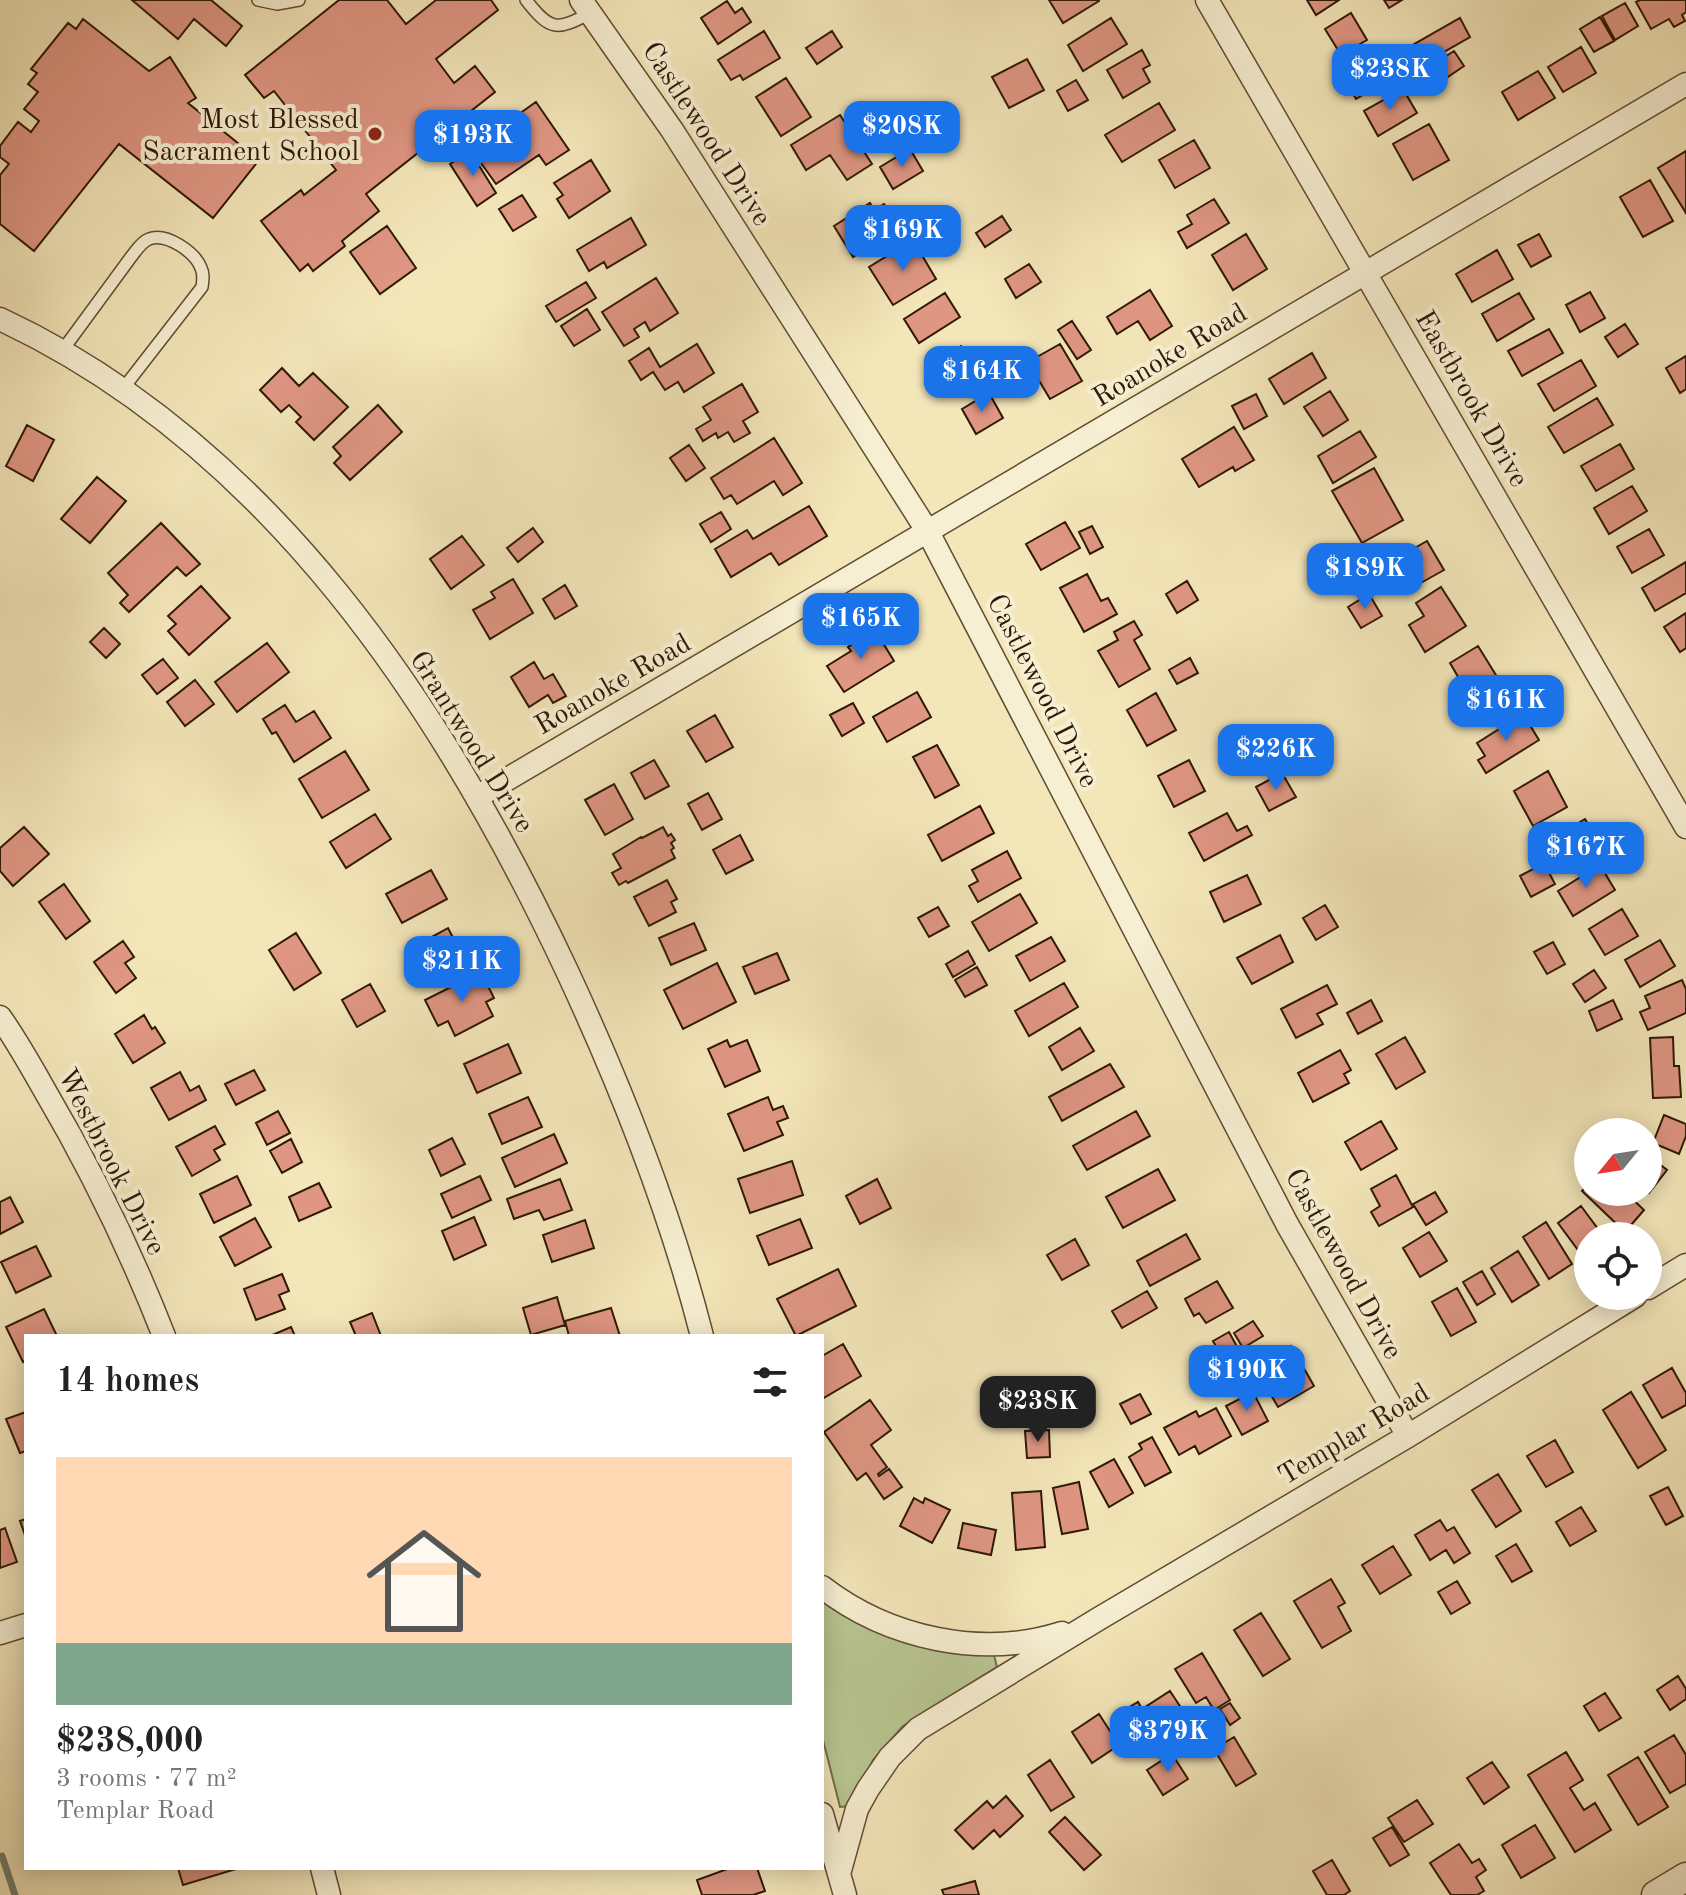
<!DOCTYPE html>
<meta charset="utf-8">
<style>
body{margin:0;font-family:"Old Standard TT",serif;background:#f6f6f6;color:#222;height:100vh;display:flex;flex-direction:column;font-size:30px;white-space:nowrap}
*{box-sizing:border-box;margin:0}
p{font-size:26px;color:#767676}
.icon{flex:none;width:44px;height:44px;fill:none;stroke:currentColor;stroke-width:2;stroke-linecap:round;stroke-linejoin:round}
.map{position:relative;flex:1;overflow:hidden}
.sheet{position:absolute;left:24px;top:1334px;width:800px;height:536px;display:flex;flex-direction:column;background:#fff;border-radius:0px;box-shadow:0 4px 20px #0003}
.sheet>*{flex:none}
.needle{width:52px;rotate:240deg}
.controls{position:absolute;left:1574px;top:1118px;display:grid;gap:16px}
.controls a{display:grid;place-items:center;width:88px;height:88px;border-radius:50%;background:#fff;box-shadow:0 4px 20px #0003;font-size:40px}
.price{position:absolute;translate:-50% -68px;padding:0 18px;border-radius:16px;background:#1a73e8;color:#fff;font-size:26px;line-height:52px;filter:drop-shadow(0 2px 4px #0008)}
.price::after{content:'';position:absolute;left:50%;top:48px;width:24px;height:18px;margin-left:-12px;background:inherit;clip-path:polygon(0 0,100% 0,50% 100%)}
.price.active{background:#222;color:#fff}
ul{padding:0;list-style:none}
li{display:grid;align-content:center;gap:16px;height:424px;padding:0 32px}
li span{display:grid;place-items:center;height:248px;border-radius:0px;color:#555}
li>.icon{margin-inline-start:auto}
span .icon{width:144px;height:144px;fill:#fffc;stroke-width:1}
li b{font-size:34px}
h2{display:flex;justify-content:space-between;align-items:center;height:96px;padding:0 32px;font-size:34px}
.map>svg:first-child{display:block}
</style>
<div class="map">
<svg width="1686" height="1895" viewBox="0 0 1686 1895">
<rect width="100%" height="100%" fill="#f3e6b9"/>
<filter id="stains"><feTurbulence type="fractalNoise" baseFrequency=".0025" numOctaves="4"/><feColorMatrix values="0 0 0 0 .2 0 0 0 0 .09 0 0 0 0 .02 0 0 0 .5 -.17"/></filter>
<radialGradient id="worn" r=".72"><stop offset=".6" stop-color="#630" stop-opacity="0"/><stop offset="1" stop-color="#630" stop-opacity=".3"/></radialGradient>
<path fill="#b8c692" stroke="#746f4c" stroke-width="2" d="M822 1597 994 1655 997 1667 903 1726 873 1760 850 1806 840 1807 822 1736Z"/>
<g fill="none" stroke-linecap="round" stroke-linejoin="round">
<path stroke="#707d6a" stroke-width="7" d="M2 1856 15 1895"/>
</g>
<path fill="#df9683" stroke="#2f1806" stroke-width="2" d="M132 0H211L242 26 226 46 194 19 178 39Z
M339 0H387L406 24 436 0H491L498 10 436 59 454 83 475 66 495 92 366 194 379 211 342 241 345 246 313 271 308 264 300 271 261 221 301 190 304 195 336 170 274 91 264 98 245 75Z
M1049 0H1099V1L1063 23Z
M1307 0H1339L1316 15Z
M1384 0H1402L1389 8Z
M1640 0H1686V12L1682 15 1685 21 1674 27 1669 19 1651 29 1636 2Z
M727 1 735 13 742 8 751 22 718 44 701 18Z
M1625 3 1638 26 1615 40 1602 16Z
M1351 13 1367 40 1341 55 1325 29Z
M1600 17 1614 41 1594 52 1580 29Z
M1111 18 1127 44 1083 71 1068 45Z
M1460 18 1470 37 1421 65 1411 46Z
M83 19 149 71 170 57 196 98 188 103 259 160 213 218 119 144 34 251 0 224V175L9 164 0 157V146L18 122 31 132 39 121 24 109 38 92 28 84 37 73 31 69 68 23 76 29Z
M764 31 780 58 743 80 740 75 731 80 718 60Z
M832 31 842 47 817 64 806 48Z
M1386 47 1393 58 1381 65 1390 79 1356 99 1341 73Z
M1581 47 1596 73 1563 92 1548 67Z
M1142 50 1150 65 1143 69 1150 82 1123 98 1107 70Z
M1454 51 1464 66 1436 85 1426 69Z
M1027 59 1044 90 1009 108 992 77Z
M1538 71 1555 98 1518 120 1502 92Z
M786 78 811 117 781 136 756 97Z
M1076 80 1088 100 1068 111 1057 91Z
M1403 89 1417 113 1378 136 1364 111Z
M536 102 569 150 546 165 539 155 496 184 476 156 517 128 512 119Z
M1159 103 1175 130 1122 162 1105 135Z
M840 115 872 164 847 180 830 155 806 170 791 145Z
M1429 124 1449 160 1413 180 1393 144Z
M1194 140 1210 168 1175 188 1159 160Z
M910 149 923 171 893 189 880 167Z
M470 151 496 193 477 206 450 164Z
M1686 151V213L1658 168Z
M591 160 610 191 569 218 557 199 563 195 554 183Z
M1650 180 1673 221 1643 237 1620 197Z
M522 195 536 217 513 231 499 209Z
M1214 199 1229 223 1187 248 1178 232 1192 224 1187 215Z
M870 203 874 210 884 204 899 228 853 257 834 226Z
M1002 216 1011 230 985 247 976 233Z
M631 218 646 245 607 268 604 262 589 271 577 250Z
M387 226 416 268 380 294 350 252Z
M1246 234 1267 269 1233 290 1212 255Z
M1539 234 1551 256 1531 267 1518 245Z
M913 240 936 279 893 305 869 267Z
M1497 250 1513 279 1472 302 1456 274Z
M1029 264 1041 282 1016 298 1005 279Z
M656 278 678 313 650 331 645 322 634 329 639 337 624 346 602 312Z
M586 282 596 298 556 322 546 306Z
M1150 290 1172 326 1150 340 1138 321 1117 334 1107 317Z
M1590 292 1605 318 1580 332 1566 305Z
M945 293 960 317 919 343 904 319Z
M1519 293 1534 319 1497 341 1482 314Z
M587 309 600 330 574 346 561 326Z
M1072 321 1091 350 1077 359 1058 330Z
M1625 324 1638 344 1618 357 1605 337Z
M1549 329 1563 353 1522 376 1508 351Z
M697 344 714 373 684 392 678 382 665 390 653 372 641 380 629 361 649 348 660 367Z
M1060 344 1082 381 1050 399 1028 362Z
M961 346 971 363 966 366 973 379 946 395 928 365Z
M1312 353 1326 378 1284 404 1269 379Z
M1686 356V389L1680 393 1666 368Z
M1581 360 1596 386 1554 411 1538 384Z
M282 368 299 386 313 373 348 407 314 440 296 422 301 417 289 405 281 412 260 390Z
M742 384 758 412 743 421 750 433 734 442 728 432 718 438 716 433 703 441 696 429 711 420 703 407Z
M1330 391 1348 420 1323 436 1304 407Z
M989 393 1003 418 976 434 962 409Z
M1256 394 1267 416 1244 429 1232 406Z
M1597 398 1613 425 1564 453 1548 427Z
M378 405 402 432 350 480 334 463 341 456 333 447Z
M27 425 54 440 33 481 6 466Z
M1234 427 1254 460 1235 471 1233 467 1199 487 1182 459Z
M1360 431 1376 457 1333 483 1318 456Z
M774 438 802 483 783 495 774 481 737 504 731 495 724 499 711 478Z
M1620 444 1634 469 1596 491 1581 466Z
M689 445 705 468 686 481 670 458Z
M1374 468 1403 520 1362 543 1332 491Z
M97 477 126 501 90 543 61 519Z
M1632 486 1647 511 1609 534 1594 508Z
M809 506 827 536 779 565 771 553 731 577 715 549 747 530 753 539Z
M721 512 731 529 711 542 700 524Z
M1065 522 1080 548 1041 570 1026 544Z
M161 523 200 564 186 576 177 567 129 612 120 603 128 595 108 573Z
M1092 526 1103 547 1090 554 1079 532Z
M533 528 543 542 518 562 507 548Z
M1649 529 1664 555 1632 573 1617 547Z
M462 536 484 565 451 589 430 559Z
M1427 541 1444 570 1410 589 1401 573 1392 578 1385 565Z
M1686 562V593L1655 611 1642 588Z
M1087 574 1101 601 1108 598 1117 614 1084 632 1060 588Z
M513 579 533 613 490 639 473 610 495 598 491 592Z
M1187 581 1198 600 1177 613 1166 594Z
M565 585 577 606 555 619 543 599Z
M201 586 230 618 189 655 168 631 176 624 168 616Z
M1441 587 1466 626 1425 652 1409 625 1424 616 1416 603Z
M1369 594 1382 616 1361 628 1348 607Z
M1686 613V648L1680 652 1664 627Z
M1134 621 1142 635 1134 640 1150 669 1119 687 1098 651 1118 640 1114 632Z
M104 628 120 644 106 658 90 642Z
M875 630 894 661 844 692 827 666 851 651 848 647Z
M267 643 289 672 237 712 215 682Z
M1478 646 1507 693 1478 711 1450 663Z
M1190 658 1198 673 1177 684 1169 670Z
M163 659 178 678 157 694 142 675Z
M534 662 544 679 553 674 566 696 553 703 548 695 529 707 511 677Z
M195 680 214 704 185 726 167 702Z
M917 692 931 717 887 742 873 717Z
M1156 693 1176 730 1147 746 1127 710Z
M853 703 864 723 842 736 830 715Z
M285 705 296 722 314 711 331 738 294 762 276 732 272 734 263 719Z
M1523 714 1539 740 1486 773 1478 760 1485 756 1477 743Z
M715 715 733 747 706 762 687 731Z
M937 745 959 785 935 798 913 757Z
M345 751 369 790 322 818 299 779Z
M654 760 669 786 645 799 631 773Z
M1189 760 1205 791 1174 807 1158 776Z
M1548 771 1567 807 1533 826 1514 791Z
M1282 773 1296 797 1269 811 1256 787Z
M614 784 633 819 605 835 585 800Z
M708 793 722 819 702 830 688 804Z
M980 806 994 833 942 861 928 835Z
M1227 813 1237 831 1247 826 1252 835 1204 861 1189 833Z
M375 814 391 839 346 868 330 842Z
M1585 819 1602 848 1570 867 1553 838Z
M24 827 49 854 13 886 0 871V848Z
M663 827 668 836 671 834 675 840 671 843 674 848 671 850 675 858 628 883 626 881 619 885 612 873 621 868 613 854 641 837 642 838Z
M740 835 753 860 726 874 713 850Z
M1007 851 1021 878 978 902 969 886 978 881 972 870Z
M1544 863 1555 884 1531 897 1520 876Z
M1600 865 1615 890 1573 916 1558 891Z
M431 870 447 899 402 923 386 894Z
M1247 875 1261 904 1224 922 1210 892Z
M667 880 677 899 671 902 676 912 649 926 634 897Z
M64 884 90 921 66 939 39 902Z
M1020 894 1037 923 989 951 972 922Z
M1325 905 1338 927 1316 940 1303 918Z
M938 907 949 926 929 937 918 918Z
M1622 909 1638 936 1605 955 1589 929Z
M694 923 706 950 671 965 659 938Z
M448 928 465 961 423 983 406 951Z
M296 933 321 973 294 990 269 950Z
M1280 935 1293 962 1252 984 1237 958Z
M1051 937 1065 961 1030 981 1016 956Z
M1660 940 1675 966 1640 987 1625 960Z
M123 941 134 957 125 963 136 978 116 993 94 962Z
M1553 942 1565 964 1547 974 1534 952Z
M968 951 975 964 953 977 946 964Z
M777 953 789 980 755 994 743 967Z
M717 963 736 1002 683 1029 664 990Z
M977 967 987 985 965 997 955 980Z
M1594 970 1606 988 1585 1002 1573 984Z
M481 972 494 998 486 1002 493 1016 455 1036 448 1021 438 1026 425 1000Z
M1682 980 1686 989V1013L1648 1030 1640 1012 1650 1008 1645 996Z
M1064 983 1078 1007 1029 1036 1015 1011Z
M370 984 385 1011 357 1027 342 1000Z
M1327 985 1337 1004 1317 1014 1323 1024 1296 1038 1281 1009Z
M1371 1000 1382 1021 1358 1034 1347 1013Z
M1613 1000 1622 1019 1597 1031 1589 1011Z
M144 1015 152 1029 155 1027 165 1043 133 1063 115 1034Z
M1080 1028 1094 1051 1062 1070 1049 1047Z
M1405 1037 1425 1072 1396 1089 1376 1054Z
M1673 1037 1674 1066H1679L1681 1097 1653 1098 1650 1038Z
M727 1040 730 1047 747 1040 760 1071 725 1087 708 1049Z
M508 1044 521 1073 477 1093 464 1064Z
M1340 1050 1351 1070 1344 1074 1349 1083 1313 1102 1298 1073Z
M1110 1064 1124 1087 1062 1121 1049 1097Z
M254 1070 265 1090 236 1105 225 1084Z
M180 1072 190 1091 199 1086 206 1100 169 1120 151 1088Z
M528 1097 542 1127 502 1144 489 1114Z
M768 1097 773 1110 783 1106 788 1118 777 1122 783 1135 744 1151 728 1114Z
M278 1111 290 1133 267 1145 256 1123Z
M1136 1111 1150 1136 1087 1170 1073 1146Z
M1664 1115 1686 1124V1136L1679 1154 1653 1143Z
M1381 1121 1397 1149 1361 1170 1345 1142Z
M215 1126 225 1144 214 1150 220 1160 192 1176 176 1147Z
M554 1134 567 1163 515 1187 502 1158Z
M452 1138 465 1164 441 1176 429 1150Z
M291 1139 302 1162 282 1173 270 1151Z
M1648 1155 1667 1170 1649 1193 1648 1192Z
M792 1161 803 1195 750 1213 738 1179Z
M1158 1169 1175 1200 1123 1228 1106 1197Z
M1396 1175 1413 1207 1379 1226 1371 1212 1380 1206 1371 1189Z
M237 1176 251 1205 214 1223 200 1194Z
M480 1176 491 1200 452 1218 441 1194Z
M560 1179 572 1210 544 1220 539 1210 514 1219 507 1199Z
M877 1179 891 1208 860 1224 846 1196Z
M319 1183 331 1207 299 1221 289 1197Z
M1588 1185V1192H1625L1644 1210 1625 1232 1582 1191Z
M1435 1192 1447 1212 1426 1225 1413 1204Z
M10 1197 23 1222 0 1234V1202Z
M1581 1206 1601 1233 1598 1236H1588V1243L1578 1250 1558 1223Z
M474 1217 486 1245 454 1260 442 1231Z
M255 1218 271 1247 235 1266 220 1237Z
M800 1219 812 1248 769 1265 757 1236Z
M585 1220 594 1248 552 1262 543 1235Z
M1546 1222 1572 1264 1549 1279 1523 1237Z
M1429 1232 1447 1261 1420 1277 1403 1248Z
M1186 1234 1200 1259 1150 1286 1137 1261Z
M1075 1239 1089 1265 1062 1280 1047 1255Z
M36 1246 51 1276 16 1293 1 1262Z
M1518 1251 1539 1285 1512 1302 1491 1268Z
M838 1269 856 1306 796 1336 777 1299Z
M1482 1271 1495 1294 1477 1305 1463 1282Z
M282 1274 289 1291 279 1295 285 1309 256 1320 244 1289Z
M1217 1281 1233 1308 1206 1323 1199 1313 1194 1316 1185 1299Z
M1457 1288 1476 1322 1451 1336 1432 1302Z
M1147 1291 1157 1308 1122 1328 1112 1311Z
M557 1297 565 1325 531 1335 523 1308Z
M611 1308 620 1336H569L565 1321Z
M44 1309 57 1336H26V1360L23 1362 6 1327Z
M372 1313 381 1336H356L350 1322Z
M1253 1321 1263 1336 1243 1348 1234 1333Z
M291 1327 295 1336H270Z
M1229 1332 1241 1354 1226 1363 1213 1341Z
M843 1344 861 1376 822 1399V1356Z
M1291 1346 1314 1386 1278 1407 1260 1376 1280 1364 1275 1356Z
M1672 1368 1686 1393V1405L1662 1418 1643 1385Z
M1253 1392 1268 1421 1242 1435 1226 1406Z
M1631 1392 1666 1450 1638 1468 1603 1410Z
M1140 1394 1151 1414 1131 1424 1120 1404Z
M870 1400 891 1430 871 1445 887 1467 878 1474 879 1476 889 1469 902 1487 884 1499 866 1473 857 1480 824 1432Z
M1216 1408 1231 1436 1199 1454 1195 1446 1179 1455 1164 1428 1196 1411 1199 1417Z
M26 1412V1451L20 1453 6 1419Z
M1049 1430 1050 1457 1027 1458 1025 1431Z
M1152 1437 1171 1472 1145 1486 1129 1457 1142 1449 1139 1444Z
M1555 1440 1573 1472 1546 1487 1527 1456Z
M1114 1459 1133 1493 1109 1507 1090 1472Z
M1498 1474 1521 1511 1496 1527 1472 1490Z
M1079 1482 1088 1529 1062 1534 1053 1488Z
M1668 1487 1683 1516 1666 1525 1650 1496Z
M1041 1491 1045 1547 1016 1550 1012 1493Z
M914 1498 923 1503 925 1498 950 1510 932 1543 900 1526Z
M1581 1507 1596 1531 1570 1546 1556 1522Z
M26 1519V1538L20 1521Z
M1440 1520 1447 1531 1454 1527 1470 1553 1454 1563 1446 1550 1430 1560 1415 1535Z
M963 1523 996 1530 991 1555 958 1548Z
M5 1528 17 1562 0 1568V1530Z
M1516 1544 1532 1571 1512 1582 1496 1556Z
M1393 1546 1411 1575 1380 1594 1362 1565Z
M1331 1579 1345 1603 1338 1607 1351 1631 1322 1648 1294 1601Z
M1457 1581 1470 1603 1451 1614 1438 1592Z
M1261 1613 1290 1659 1263 1676 1234 1630Z
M1202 1653 1230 1700 1214 1710 1206 1697 1196 1703 1175 1669Z
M1678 1676 1686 1689V1699L1670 1710 1657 1690Z
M1170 1691 1187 1717 1138 1749 1116 1715 1138 1702 1142 1709Z
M1605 1693 1621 1718 1599 1731 1584 1706Z
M1230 1703 1240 1718 1230 1725 1220 1709Z
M1099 1714 1119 1745 1092 1763 1072 1732Z
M1674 1735 1686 1755V1784L1670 1793 1645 1752Z
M1234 1737 1256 1774 1236 1786 1214 1749Z
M1566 1752 1583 1780 1570 1788 1584 1810 1595 1803 1611 1830 1575 1852 1528 1775Z
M1172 1754 1188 1779 1163 1795 1147 1770Z
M1638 1757 1668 1807 1638 1825 1608 1775Z
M1050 1760 1074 1797 1051 1811 1028 1775Z
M1492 1762 1509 1787 1484 1804 1467 1778Z
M1006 1796 1023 1816 1000 1837 994 1830 973 1849 955 1830 987 1801 993 1808Z
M1417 1800 1433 1824 1404 1842 1388 1818Z
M1065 1817 1101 1855 1084 1870 1049 1832Z
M1535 1825 1555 1858 1521 1878 1502 1845Z
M1392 1827 1409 1855 1390 1866 1373 1838Z
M1459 1844 1472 1863 1479 1859 1486 1870 1476 1877 1484 1891 1477 1895H1451L1430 1863Z
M1332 1860 1350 1891 1344 1895H1327L1313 1871Z
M178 1868H235L236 1869 183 1885Z
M730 1868H757L765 1891 753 1895H702L697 1880Z
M975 1881 979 1895H944L942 1890Z"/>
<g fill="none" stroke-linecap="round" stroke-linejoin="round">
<g stroke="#604c33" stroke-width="14">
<path id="service" d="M258 0 277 4 299 0
M526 0C550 31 557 31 590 13
M62 351 131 257C136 251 141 242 149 239 166 232 195 252 201 268 204 274 203 280 202 287L122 390"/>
</g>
<g stroke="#604c33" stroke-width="25">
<path id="minor" d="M581 0 672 130 928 532 1287 1224 1408 1436
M1207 0 1686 827
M0 319C270 445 444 709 567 971 622 1089 670 1210 702 1336
M477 797 1686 84
M0 1017C17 1041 31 1066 45 1091 91 1169 131 1252 164 1336
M1648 1288 1686 1265
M822 1587C888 1638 981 1659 1062 1633
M0 1633 26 1625
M822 1814 845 1895
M322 1868 329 1895
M839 1874 857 1809 868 1789 890 1757 918 1729 1100 1618 1408 1436 1635 1296"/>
</g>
<g stroke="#604c33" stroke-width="31">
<path id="tertiary" d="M1656 1895 1686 1877"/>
</g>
<use href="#service" stroke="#f7efd2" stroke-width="11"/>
<use href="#minor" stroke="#f7efd2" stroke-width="22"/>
<use href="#tertiary" stroke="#f7efd2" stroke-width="28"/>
</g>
<circle fill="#8f2418" stroke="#f7efd2" stroke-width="3" cx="375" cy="134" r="8"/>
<g text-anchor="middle" stroke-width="8" stroke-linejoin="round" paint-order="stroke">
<g font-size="28" fill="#2f1806" stroke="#f7efd2" text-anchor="end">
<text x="359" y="128">Most Blessed<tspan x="359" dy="32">Sacrament School</tspan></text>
</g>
<g font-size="28" fill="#2f1806" stroke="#f7efd2">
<text transform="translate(708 133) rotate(57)" y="10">Castlewood Drive</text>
<text transform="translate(1169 354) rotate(-31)" y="10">Roanoke Road</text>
<text transform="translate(1473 398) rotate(60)" y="10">Eastbrook Drive</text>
<text transform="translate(612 683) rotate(-30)" y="10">Roanoke Road</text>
<text transform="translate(1044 690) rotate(63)" y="10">Castlewood Drive</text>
<text transform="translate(473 741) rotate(58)" y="10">Grantwood Drive</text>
<text transform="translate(113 1161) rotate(63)" y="10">Westbrook Drive</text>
<text transform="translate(1345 1263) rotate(61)" y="10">Castlewood Drive</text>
<text transform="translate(1353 1433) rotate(-31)" y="10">Templar Road</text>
</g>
</g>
<rect width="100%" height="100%" filter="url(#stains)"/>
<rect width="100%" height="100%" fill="url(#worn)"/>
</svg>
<div class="controls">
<a><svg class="needle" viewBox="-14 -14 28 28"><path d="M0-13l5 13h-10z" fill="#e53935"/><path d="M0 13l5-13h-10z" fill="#767676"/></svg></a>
<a><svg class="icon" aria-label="locate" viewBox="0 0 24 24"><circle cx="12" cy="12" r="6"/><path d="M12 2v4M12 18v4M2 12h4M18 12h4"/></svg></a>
</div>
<b class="price" style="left:1390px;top:112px">$238K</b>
<b class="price" style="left:902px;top:169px">$208K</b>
<b class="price" style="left:473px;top:178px">$193K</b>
<b class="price" style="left:903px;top:273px">$169K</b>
<b class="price" style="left:982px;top:414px">$164K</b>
<b class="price" style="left:1365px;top:611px">$189K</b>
<b class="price" style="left:861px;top:661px">$165K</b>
<b class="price" style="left:1506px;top:743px">$161K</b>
<b class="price" style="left:1276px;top:792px">$226K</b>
<b class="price" style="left:1586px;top:890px">$167K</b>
<b class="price" style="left:462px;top:1004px">$211K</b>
<b class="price" style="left:1247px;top:1413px">$190K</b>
<b class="price active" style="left:1038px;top:1444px">$238K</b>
<b class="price" style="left:1168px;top:1774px">$379K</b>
<section class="sheet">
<h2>14 homes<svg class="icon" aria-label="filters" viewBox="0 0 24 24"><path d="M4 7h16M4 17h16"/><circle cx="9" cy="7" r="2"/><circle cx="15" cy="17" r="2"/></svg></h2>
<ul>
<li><span style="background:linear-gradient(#ffd9b3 75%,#7fa58c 0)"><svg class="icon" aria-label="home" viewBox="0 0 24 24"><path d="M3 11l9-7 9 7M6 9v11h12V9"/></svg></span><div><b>$238,000</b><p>3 rooms · 77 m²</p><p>Templar Road</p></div></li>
</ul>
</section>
</div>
